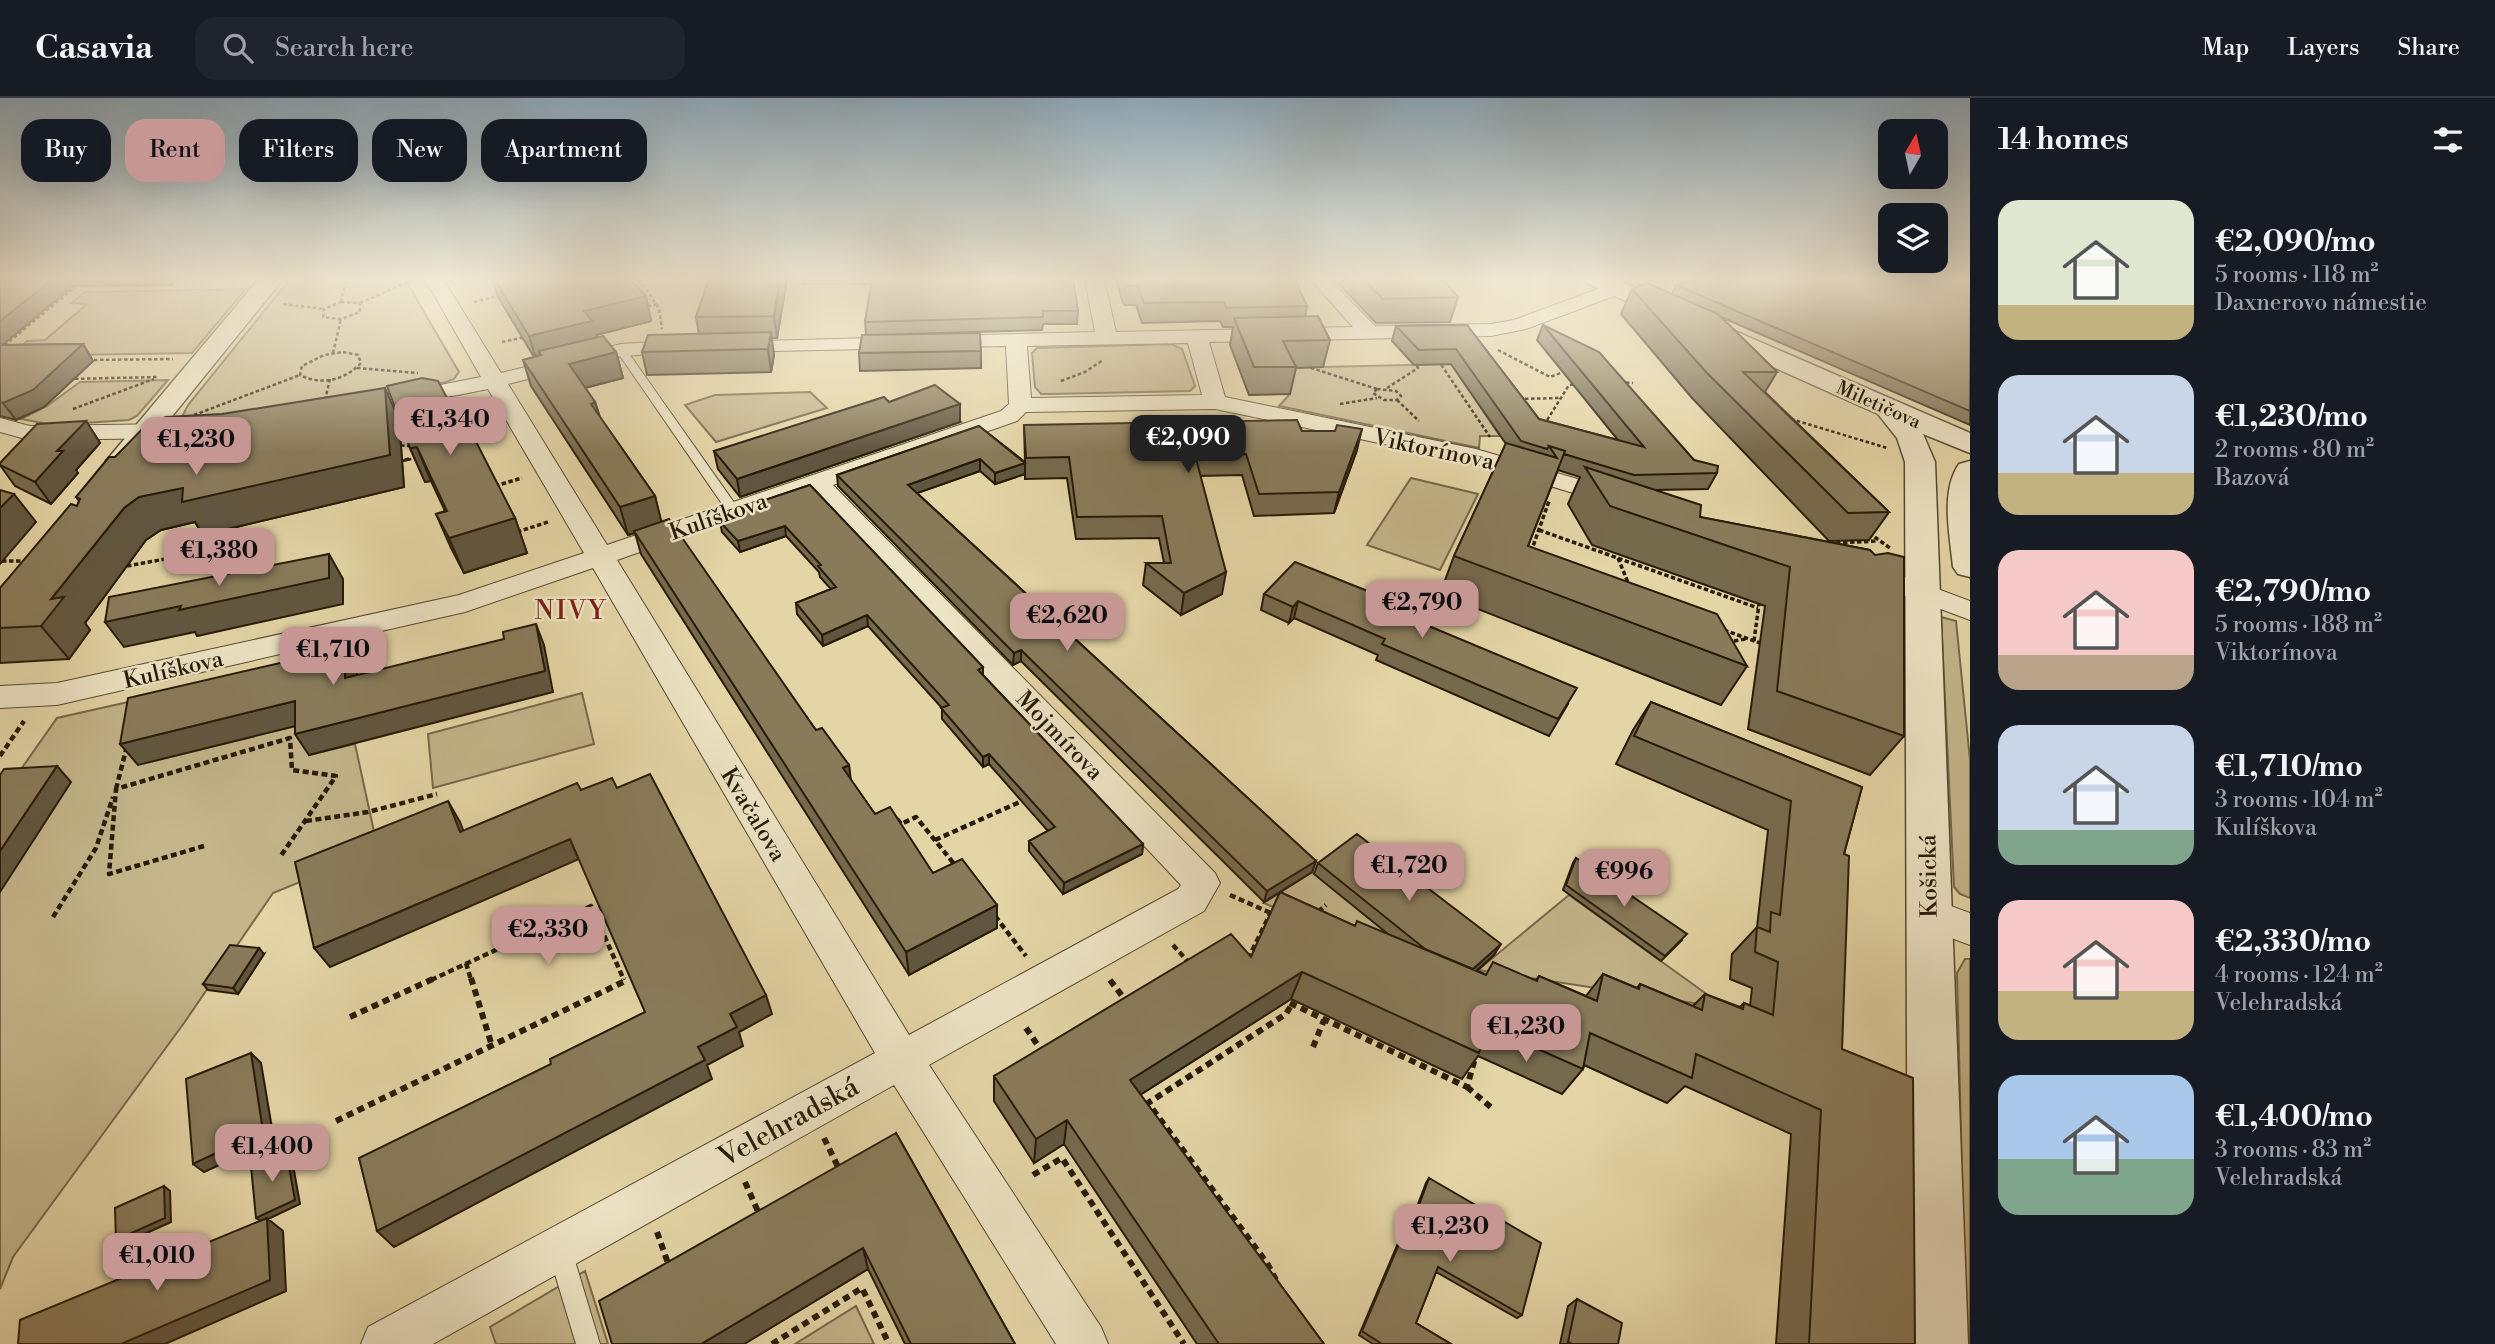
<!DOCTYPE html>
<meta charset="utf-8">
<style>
body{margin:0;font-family:"Libre Bodoni",serif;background:#20242c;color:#f1f3f6;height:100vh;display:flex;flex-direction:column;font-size:26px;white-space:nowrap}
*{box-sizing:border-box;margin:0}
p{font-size:23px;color:#9ea1a6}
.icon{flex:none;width:38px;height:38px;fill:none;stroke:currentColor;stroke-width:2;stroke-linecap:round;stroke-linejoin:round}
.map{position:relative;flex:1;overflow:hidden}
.sheet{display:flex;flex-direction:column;background:#171b24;width:525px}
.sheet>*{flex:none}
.top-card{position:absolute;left:21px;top:21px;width:665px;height:63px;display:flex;gap:14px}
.needle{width:46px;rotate:9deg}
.tools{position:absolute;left:1878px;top:21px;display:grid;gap:14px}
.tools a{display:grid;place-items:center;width:70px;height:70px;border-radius:14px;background:#171b24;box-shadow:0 7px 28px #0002;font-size:35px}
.price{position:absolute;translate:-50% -60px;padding:0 16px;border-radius:14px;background:#c59692;color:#111;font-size:23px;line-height:46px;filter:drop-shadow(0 2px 4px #0008)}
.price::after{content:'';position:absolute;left:50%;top:42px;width:21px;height:16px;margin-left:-10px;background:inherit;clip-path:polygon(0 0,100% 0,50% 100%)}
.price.selected{background:#222;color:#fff}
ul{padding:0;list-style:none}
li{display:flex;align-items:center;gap:21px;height:175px;padding:0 28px}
li span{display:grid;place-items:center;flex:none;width:196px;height:140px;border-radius:21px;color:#555}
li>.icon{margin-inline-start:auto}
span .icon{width:84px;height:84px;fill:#fffc;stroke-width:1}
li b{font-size:30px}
h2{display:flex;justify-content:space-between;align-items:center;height:84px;padding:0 28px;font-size:30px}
.pill{padding:0 24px;border-radius:21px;background:#171b24;box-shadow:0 7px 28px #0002;font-size:24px;line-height:63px}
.pill.selected{background:#c59692;color:#111}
header{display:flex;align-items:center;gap:42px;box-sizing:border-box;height:98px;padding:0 35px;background:#171b24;border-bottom:2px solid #363941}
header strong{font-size:33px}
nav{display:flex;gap:38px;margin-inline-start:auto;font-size:24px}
.search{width:490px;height:63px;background:#20242c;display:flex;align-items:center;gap:18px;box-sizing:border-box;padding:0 24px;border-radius:21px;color:#9ea1a6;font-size:26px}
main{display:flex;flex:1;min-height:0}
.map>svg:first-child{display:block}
</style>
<header>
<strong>Casavia</strong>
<div class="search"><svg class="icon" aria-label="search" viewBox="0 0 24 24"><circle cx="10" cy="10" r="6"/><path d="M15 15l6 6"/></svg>Search here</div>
<nav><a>Map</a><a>Layers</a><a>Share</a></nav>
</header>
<main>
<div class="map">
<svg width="1970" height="1246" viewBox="0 0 1970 1246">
<rect width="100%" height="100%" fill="#e4d5a6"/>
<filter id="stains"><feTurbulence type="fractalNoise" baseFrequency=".00286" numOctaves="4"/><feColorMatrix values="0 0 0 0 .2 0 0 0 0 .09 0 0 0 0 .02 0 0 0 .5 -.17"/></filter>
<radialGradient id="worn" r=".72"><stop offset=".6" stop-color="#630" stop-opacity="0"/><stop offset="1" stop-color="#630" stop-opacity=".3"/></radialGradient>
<path fill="#c4b58b" stroke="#76684a" stroke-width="2" d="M290 181H405L459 274 454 281 446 284 324 307 180 323 188 307Z
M246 191 192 255 11 258 27 243 45 242 87 206 72 205 85 194Z
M1171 246 1182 251 1195 288 1190 293 1050 296H1041L1035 289 1032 255 1037 250Z
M1451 266 1500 338H1480L1479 350 1279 308 1290 296 1278 270Z
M168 282 137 318 129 322 54 327 21 321 47 308 80 284Z
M810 294 827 310 716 344 685 307 715 297Z
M1411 380 1478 396 1440 472 1367 447Z
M1941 519 1956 523 1970 662V800L1960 796 1954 789Z
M582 595 594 646 433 690 428 636Z
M137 602 308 625 309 657 355 646 378 752 273 795 184 925 13 1159 0 1191V701L57 620Z
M1312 774 1456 891 1264 805Z
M1569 797 1726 910 1478 872Z
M1965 861H1970V1246H1968L1965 1194 1957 875Z
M585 1173 608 1246H496L490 1229Z
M856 1208 874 1246H795Z"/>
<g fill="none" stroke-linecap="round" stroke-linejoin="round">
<g stroke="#564930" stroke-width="2">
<path id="service" d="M617 250H625L740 413 739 416H729L616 252Z
M560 1141 568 1145 572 1153 600 1246H576L548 1153 552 1145Z"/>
</g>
<g stroke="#564930" stroke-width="2">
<path id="minor" d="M425 181H443L501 275 621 246 685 242 692 244 696 248 692 252 685 254 621 258 508 286 607 447 1001 313 1009 306 1006 248 730 254 723 252 719 248 723 244 1095 234 1085 181H1104L1116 234 1353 229 1310 181H1329L1375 228 1491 226 1514 222 1611 186H1625L1628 190 1625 194 1526 231 1491 238 1209 244 1225 299 1476 351 1625 395 1629 400 1625 405 1616 408 1471 364 1215 311 1026 314 1017 323 833 387 1215 775 1220 785 1204 813 929 967 1101 1229 1108 1246H1056L894 987 433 1246H361L368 1229 875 955 593 470 465 514 57 607 0 610V588L57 585 459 497 584 455 488 291 348 319 340 317 337 312 340 307 348 305 481 279ZM1188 245 1202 297 1031 300 1027 248ZM812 394 1181 787 1178 791 909 937 617 462Z
M0 320 30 328 172 326 180 328 184 333 180 338 172 340 29 342 0 334Z
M1900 477 1970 503V522L1890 492 1886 486 1890 480Z
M1929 800 1970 815V847L1916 827 1911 816 1916 805Z"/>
</g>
<g stroke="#564930" stroke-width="3">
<path id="tertiary" d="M259 181H283L131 369 121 372 111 369 106 363 111 357Z
M1584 181H1615L1970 335V355L1923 336 1935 364 1968 1246H1908L1905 364 1897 340 1878 316 1588 186Z
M1970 363V479L1958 476 1953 469C1950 438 1940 393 1959 366Z"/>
</g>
<path stroke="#271a08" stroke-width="2.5" stroke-dasharray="3.5 2.5" stroke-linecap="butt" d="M640 181 659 211 662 231
M341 204 346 181
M341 204 360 205V214L341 221 323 219 324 211Z
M474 204 501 197
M360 205 412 182
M283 206 324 211
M642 210 657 206
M502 244 525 239
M0 251 85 181
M1498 252 1550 279 1568 272
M343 254 358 257 361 265C345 282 321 288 300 277L302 268 324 257Z
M333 255 341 221
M88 262 173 261
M1438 262 1490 339
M1305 268 1377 291
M357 270 418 275
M69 281 158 279
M1061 283 1085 274 1103 262
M1620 284 1633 285
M1387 290 1418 270 1414 264
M1377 291 1396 293 1401 298 1397 302H1384L1373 295Z
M1519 301 1559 300
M325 302 330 281
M1397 302 1419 323
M1340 306 1377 300
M73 311 154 281
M194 317 300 277
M1791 321 1887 350
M1544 327 1569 287 1576 286
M395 347 409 348 412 353
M402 363 420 359"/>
<path stroke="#271a08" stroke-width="3.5" stroke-dasharray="4.5 2.5" stroke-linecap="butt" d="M398 364 409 361
M495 388 522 380
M1539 432 1758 510
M517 434 548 424
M1869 435 1890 450
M1836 445 1878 443
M1531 454 1549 403
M1618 460 1629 487
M2 463H21
M127 468 214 452
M1724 532 1760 545
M1754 543 1759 506
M1727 544 1746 541
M376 549 379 575"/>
<path stroke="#271a08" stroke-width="4.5" stroke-dasharray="6 3.5" stroke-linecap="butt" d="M0 658 24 623
M116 691 127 648
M897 721 901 726 916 719 955 767
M306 723 368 714 437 696
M935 742 1022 703
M204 748 109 776 116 691 290 640 292 672 336 678 280 759
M1230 797 1273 816
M1318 814 1326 807
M995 818 1026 858
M53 819 96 750 113 699
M1173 847 1190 866
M1248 861 1270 816
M466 865 471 882
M431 882 591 808 624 882"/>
<path stroke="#271a08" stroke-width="6" stroke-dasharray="7 5" stroke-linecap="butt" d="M471 880 492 948
M1110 882 1126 903
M1290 905 1467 989 1475 960
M350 919 435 880
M1026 930 1043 955
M1313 949 1324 922
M1467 989 1493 1011
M336 1023 625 883 624 880
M824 1040 840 1073
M1033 1077 1062 1060 1184 1246
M745 1084 760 1118
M657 1134 669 1168
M1276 1182 1267 1165 1148 1005 1286 916 1292 906
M772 1246 862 1190 889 1246"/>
<use href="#service" fill="#ede4c5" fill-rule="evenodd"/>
<use href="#minor" fill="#ede4c5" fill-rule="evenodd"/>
<use href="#tertiary" fill="#ede4c5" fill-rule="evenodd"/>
</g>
<path fill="#766a4d" stroke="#271a08" stroke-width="2" d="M0 181H178L172 187 73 188 2 247 83 246 93 263 44 309 16 322 0 318Z
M492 181H630L646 198 651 223 596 237 597 239 616 254 623 280 585 290 595 304 600 319 655 398 661 424 816 632 849 667 850 681 875 716 933 775 997 807V830L909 877 641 456 635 435 628 437 531 288 523 262 534 259 498 199Z
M709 181H787L777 240H771L774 257 771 274 647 277 642 254 699 236 696 219Z
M802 181H1073L1078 213 1077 226H1043L1042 232 907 236 981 253V270L860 273 859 255 866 237 865 224 872 186H802Z
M1116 181H1294L1307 208 1305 219 1330 242 1323 269 1296 270 1290 296 1249 297 1230 247 1233 229H1223L1220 223 1142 225 1136 207H1125L1123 205Z
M1334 181H1443L1458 199 1450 224 1376 225Z
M1970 181V327L1721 219 1777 274 1765 294 1889 414 1869 442 1829 443 1692 300 1621 216 1632 191 1672 196 1676 187Z
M1467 227 1539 321 1618 342 1537 242 1543 227 1694 362 1717 375 1708 391 1656 392 1700 419 1870 452 1904 638 1870 677 1748 631 1765 508 1592 447 1568 406 1580 379 1558 372 1528 448 1747 568 1721 607 1440 496 1454 458 1506 346 1451 266 1414 267 1392 243 1396 228Z
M447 300 515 420 527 455 464 475 451 450 436 416 445 413 431 383 425 384 410 350Z
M889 304 960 324 740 399 718 371 714 353Z
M399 322 404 389 203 437 195 424 161 432 146 442 85 525 90 532 69 561 0 565V490L77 408 79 403 76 399 115 359Z
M86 323 100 345 76 372 78 375 51 406 15 388 0 367V365Z
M1024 327 1302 333 1357 352 1334 415 1254 418 1242 377 1200 378 1222 496 1181 517 1143 487 1146 465H1164L1159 440 1076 441 1067 380 1025 381V371V376L995 386 980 373 917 395 1316 763 1312 774 1280 794 1355 828 1388 836 1314 776 1318 765 1494 857 1477 873 1485 876 1536 882 1539 878 1586 898 1603 876 1637 890 1640 886 1693 908 1705 896 1740 909 1744 905 1750 908 1752 890 1730 881 1732 856 1757 829 1768 732 1616 666 1633 632 1651 604 1862 689 1844 756 1842 951 1915 1246H1776L1791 1036 1685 988 1667 1005 1584 967 1583 971 1562 996 1478 958 1462 981 1291 901 1140 997 1324 1246H1197L1064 1046 1034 1065 994 1003V978L1251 859 1280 794 1264 804 1021 563 1013 567 838 388 837 377 979 328 1025 364Z
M810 387 983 569V577L1143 746 1142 756 1063 796 1029 753V743L1048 733 989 666 983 669 942 621V610L868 528 823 548 797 516 796 505 831 491 820 479 819 474 786 438 740 454 722 434 720 424 754 410 753 406Z
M1264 496 1372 505 1568 606 1549 638 1376 562 1378 557 1294 520 1289 525 1261 512Z
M1576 760 1682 842 1661 863 1563 792 1573 765Z
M264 856 238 896 208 892 203 886Z
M896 1035 1015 1246H905L868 1171 744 1246Z
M1429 1080 1522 1217 1517 1220 1436 1174 1416 1225 1451 1246H1373L1359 1237 1410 1117 1413 1113 1415 1114 1426 1085Z
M1577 1201 1618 1246H1560L1568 1208Z"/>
<path fill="#60563f" stroke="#271a08" stroke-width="2" d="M53 181H68L73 188 0 249V223Z
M169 181H178L172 187Z
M780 181H787L777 240 774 218Z
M646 198 651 223 596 237 599 249 539 253 541 263 537 264 529 238 584 213Z
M771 234 774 257 771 274 768 251Z
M83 246 93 263 44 309 16 322 3 305Z
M616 254 623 280 576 292 569 266Z
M385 290 399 322 404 389 203 437 195 424 161 432 146 442 85 525 90 532 69 561 41 528 51 501 124 410 139 399Z
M595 304 603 330 591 306Z
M960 306V324L740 399 737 381Z
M86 323 100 345 76 372 78 375 51 406 35 384 57 353Z
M1362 331 1357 352 1334 415 1339 394Z
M417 349 431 383 425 384 410 350Z
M980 361V373L909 398 908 387Z
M1025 365V376L995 386V375Z
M14 396 36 424 0 466V410Z
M655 398 662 426 628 437 620 409Z
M515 420 527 455 464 475 449 440Z
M785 428 786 438 740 454 738 443Z
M329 456 343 481V506L197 538 195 534 124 549 105 524Z
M1226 474 1222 496 1181 517 1184 495Z
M1298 503 1294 520 1289 525 1293 509Z
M867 517 868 528 823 548 822 537Z
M536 526 544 547 553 594 309 657 295 636 545 573Z
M345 550 357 571 358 601 345 580Z
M1021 552V563L1013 567 1014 555Z
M295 603 308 625 138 667 120 646Z
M989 656V666L983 669V659Z
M849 667 852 691 843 670Z
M57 668 71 684 0 794V753Z
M448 703 460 724 472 755 460 734Z
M570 741 579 761 330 869 314 850Z
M1143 746 1142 756 1063 796 1064 785Z
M1316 763 1312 774 1264 804 1267 793Z
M997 807V830L909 877 906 854Z
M1501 846 1494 857 1456 891 1462 881Z
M259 850 264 856 238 896 233 890Z
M1302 874 1291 901 1124 1007 1130 982Z
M766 897 772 916 739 934 743 948 707 967 712 981 394 1149 377 1133 698 949 730 916Z
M251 955 261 965 274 1042 204 1074 193 1066Z
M1067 1022 1064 1046 1034 1065 1036 1041Z
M286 1052 291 1056 300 1106 268 1121 283 1133 286 1193 165 1246H121L262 1124 256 1120Z
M164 1088 170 1093 171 1124 122 1146 116 1142Z
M863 1150 868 1171 744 1246H701Z"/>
<path fill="#897b5a" stroke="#271a08" stroke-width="2" d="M0 181H53L0 223Z
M494 181H630L646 198 584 213 592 223 529 238Z
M709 181H780L774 218 696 219Z
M872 181H1073L1078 213H1043V219L865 224Z
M1123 181H1294L1307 208 1226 210 1224 204 1144 205 1138 188H1126Z
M1363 181H1443L1458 199 1383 201Z
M1694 181H1970V313L1676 187Z
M1647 185 1718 216 1777 274H1743L1889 414 1848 415 1706 274 1632 191Z
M1318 218 1330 242 1283 243 1296 269H1254L1234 220Z
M1467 227 1539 321 1644 349 1543 227 1599 254 1694 362 1718 368 1717 375 1634 377 1564 356 1565 353 1549 348 1547 351 1521 343 1456 251 1419 252 1396 228Z
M771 234 768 251 642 254 648 237Z
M980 235 981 253 859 255 862 237Z
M603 238 616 254 569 266 595 304 591 306 655 398 620 409 523 262 541 257 539 253Z
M83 246 33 292 3 305 0 304V247Z
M422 280 438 283 447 300 451 299 469 330 515 420 449 440 436 416 447 413 417 349 410 350 387 288Z
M935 287 960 306 737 381 714 353 884 299 889 304Z
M385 290 390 357 182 404 183 390 139 399 124 410 51 501 64 499 41 528 0 530V490L71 406 77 408 80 401 76 399 109 359H115L148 325 166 319 222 316Z
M1297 322 1302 333H1335L1337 327 1362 331 1339 394 1259 396 1246 356 1195 357 1226 474 1184 495 1146 465H1171L1162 418 1077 419 1069 359 1026 360 1024 327Z
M86 323 57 353H63L35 384 0 367V365L37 326Z
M979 328 1025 365 995 375 980 361 908 387 1316 763 1267 793 1021 552 1014 555 837 377Z
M1506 345 1557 360 1549 348 1565 353 1528 448 1717 516 1747 568 1454 458Z
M1585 369 1701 407 1700 419 1870 452 1875 457 1888 455 1904 459V638L1777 593 1790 469 1610 408Z
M810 387 983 569 978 572 1143 746 1064 785 1029 743 1055 729 989 656 983 659 941 610 949 607 867 517 822 537 796 505 836 489 818 468 821 467 785 428 738 443 720 424 755 410 753 406Z
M0 392 14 396 0 410Z
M669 421 816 632 822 630 849 667 843 670 875 716 890 709 933 775 962 761 997 807 906 854 634 433Z
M329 456V480L179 512 181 508 105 524 109 499Z
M1295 464 1375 496 1369 503 1577 590 1558 621 1382 546 1385 541 1298 503 1293 509 1264 496Z
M536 526 545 573 295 636V603L120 646 128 600 345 550V580L504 541 503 534Z
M1651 604 1862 689 1844 756 1849 758 1842 951 1913 980 1915 1246H1809L1821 1012 1696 956 1692 980 1590 935 1583 971 1486 928 1479 955 1302 874 1130 982 1324 1246H1219L1067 1022 1036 1041 994 978 1231 836 1251 859 1280 794 1355 828 1357 823 1486 877 1493 864 1537 883 1539 878 1597 903 1603 876 1639 891 1640 886 1702 912 1705 896 1743 911 1744 905 1773 917 1778 864 1755 854 1757 829 1770 834 1771 814 1780 817 1791 703 1634 638Z
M57 668 0 753V677L4 671Z
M650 676 766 897 730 916 737 929 698 949 705 962 377 1133 359 1060 551 966 550 961 645 914 570 741 314 850 295 764 448 703 460 734 577 685 581 692 612 680 617 690Z
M1357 736 1501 846 1473 871 1425 851 1318 765Z
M1576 760 1687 836 1665 858 1566 787Z
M230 847 259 850 233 890 203 886Z
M251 955 263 1033 193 1066 186 981Z
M896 1035 1015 1246H911L863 1150 701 1246H612L599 1203Z
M286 1052 295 1102 256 1120 251 1068Z
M1429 1080 1541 1145 1522 1217 1438 1169 1416 1225 1451 1246H1382L1362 1233 1413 1113 1416 1115Z
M164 1088 165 1120 116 1142 115 1110Z
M267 1120 270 1182 121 1246H18L20 1222Z
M1577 1201 1622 1225 1618 1246H1572L1568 1244Z"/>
<linearGradient id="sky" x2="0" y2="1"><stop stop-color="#8da8b8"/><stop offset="0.51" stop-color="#f3ecd7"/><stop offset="1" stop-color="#f3ecd7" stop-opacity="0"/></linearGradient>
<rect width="1970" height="355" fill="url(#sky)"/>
<g text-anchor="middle" stroke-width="5" stroke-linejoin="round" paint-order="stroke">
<g font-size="19" fill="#271a08" stroke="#ede4c5">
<text transform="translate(1879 306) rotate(24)" y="7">Miletičova</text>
</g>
<g font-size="23" fill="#271a08" stroke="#ede4c5">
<text transform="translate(1434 351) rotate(12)" y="8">Viktorínova</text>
<text transform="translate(718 418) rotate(-19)" y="8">Kulíškova</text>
<text transform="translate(173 571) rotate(-13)" y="8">Kulíškova</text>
<text transform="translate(1060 637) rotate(46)" y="8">Mojmírova</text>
<text transform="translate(754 716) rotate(59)" y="8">Kvačalova</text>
<text transform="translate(1928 778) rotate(-91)" y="8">Košická</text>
</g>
<g font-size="26" letter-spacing="2" fill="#7a1f14" stroke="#ede4c5">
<text x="571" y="521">NIVY</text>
</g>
<g font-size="28" fill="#271a08" stroke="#ede4c5">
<text transform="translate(788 1023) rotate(-29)" y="10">Velehradská</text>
</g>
</g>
<rect width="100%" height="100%" filter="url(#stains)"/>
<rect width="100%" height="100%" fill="url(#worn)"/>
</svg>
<div class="tools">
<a><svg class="needle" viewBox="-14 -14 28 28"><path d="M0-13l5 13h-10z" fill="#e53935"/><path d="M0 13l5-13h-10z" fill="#9ea1a6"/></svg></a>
<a><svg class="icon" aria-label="layers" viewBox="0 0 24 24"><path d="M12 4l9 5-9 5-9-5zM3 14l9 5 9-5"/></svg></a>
</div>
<b class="price" style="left:450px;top:359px">€1,340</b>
<b class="price selected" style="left:1188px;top:377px">€2,090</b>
<b class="price" style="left:196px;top:379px">€1,230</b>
<b class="price" style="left:219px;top:490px">€1,380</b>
<b class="price" style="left:1422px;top:542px">€2,790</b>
<b class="price" style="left:1067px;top:555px">€2,620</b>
<b class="price" style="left:333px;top:589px">€1,710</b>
<b class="price" style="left:1409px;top:805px">€1,720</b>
<b class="price" style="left:1624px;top:811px">€996</b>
<b class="price" style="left:548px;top:869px">€2,330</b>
<b class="price" style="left:1526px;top:966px">€1,230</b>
<b class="price" style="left:272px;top:1086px">€1,400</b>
<b class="price" style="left:1450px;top:1166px">€1,230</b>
<b class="price" style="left:157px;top:1195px">€1,010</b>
<div class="top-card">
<a class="pill">Buy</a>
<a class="pill selected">Rent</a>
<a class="pill">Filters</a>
<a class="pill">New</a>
<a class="pill">Apartment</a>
</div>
</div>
<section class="sheet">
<h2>14 homes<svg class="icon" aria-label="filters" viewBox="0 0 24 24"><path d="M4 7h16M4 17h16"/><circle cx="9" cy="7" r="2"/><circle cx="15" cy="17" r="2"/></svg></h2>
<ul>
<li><span style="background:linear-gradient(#dfe7d0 75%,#c2b280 0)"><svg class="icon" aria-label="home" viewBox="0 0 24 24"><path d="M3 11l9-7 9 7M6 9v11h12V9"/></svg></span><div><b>€2,090/mo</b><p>5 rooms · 118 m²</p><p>Daxnerovo námestie</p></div></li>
<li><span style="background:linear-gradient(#c9d6e8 70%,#c2b280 0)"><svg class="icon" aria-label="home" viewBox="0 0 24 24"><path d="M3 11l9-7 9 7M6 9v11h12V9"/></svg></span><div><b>€1,230/mo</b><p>2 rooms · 80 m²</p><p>Bazová</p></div></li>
<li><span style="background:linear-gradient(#f6c9c9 75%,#b9a48a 0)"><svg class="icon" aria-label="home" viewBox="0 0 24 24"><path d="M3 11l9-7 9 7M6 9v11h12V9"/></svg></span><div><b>€2,790/mo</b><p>5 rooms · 188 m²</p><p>Viktorínova</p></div></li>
<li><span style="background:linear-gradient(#c9d6e8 75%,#7fa58c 0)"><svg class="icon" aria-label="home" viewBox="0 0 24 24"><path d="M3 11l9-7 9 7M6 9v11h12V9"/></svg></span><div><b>€1,710/mo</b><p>3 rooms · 104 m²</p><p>Kulíškova</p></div></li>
<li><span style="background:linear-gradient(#f6c9c9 65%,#c2b280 0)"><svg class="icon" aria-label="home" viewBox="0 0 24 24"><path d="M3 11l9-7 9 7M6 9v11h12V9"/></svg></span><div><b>€2,330/mo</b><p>4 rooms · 124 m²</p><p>Velehradská</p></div></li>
<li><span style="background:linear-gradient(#a9c7e8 60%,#7fa58c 0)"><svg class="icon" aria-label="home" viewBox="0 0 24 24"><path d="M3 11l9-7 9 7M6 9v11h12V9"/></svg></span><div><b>€1,400/mo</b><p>3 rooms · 83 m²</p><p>Velehradská</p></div></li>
</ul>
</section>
</main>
